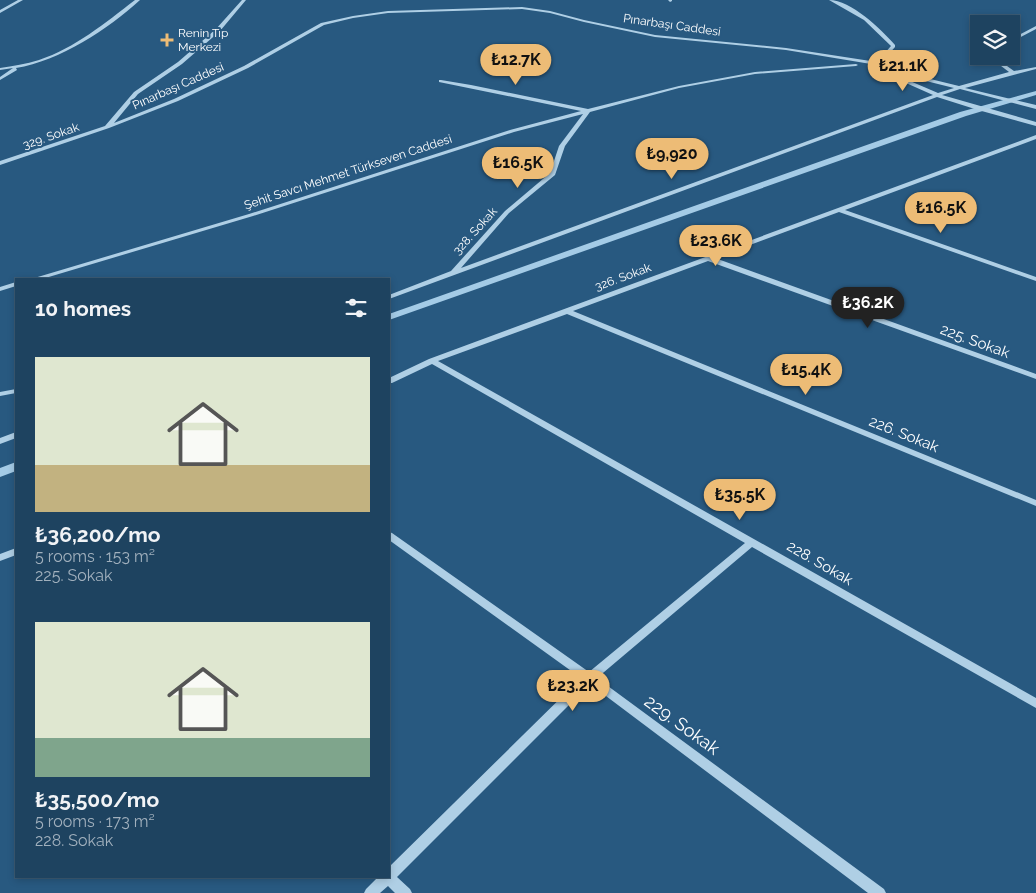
<!DOCTYPE html>
<meta charset="utf-8">
<style>
body{margin:0;font-family:Raleway,sans-serif;background:#264a66;color:#f1f3f6;height:100vh;display:flex;flex-direction:column;font-size:19px;white-space:nowrap}
*{box-sizing:border-box;margin:0}
p{font-size:16px;color:#a1b0bd}
.icon{flex:none;width:28px;height:28px;fill:none;stroke:currentColor;stroke-width:2;stroke-linecap:round;stroke-linejoin:round}
.map{position:relative;flex:1;overflow:hidden}
.drawer{position:absolute;left:15px;top:278px;width:375px;height:600px;display:flex;flex-direction:column;background:#1e4360;border-radius:0px;box-shadow:0 2px 8px #0003,0 0 0 1px #3c5c75}
.drawer>*{flex:none}
.controls{position:absolute;left:970px;top:15px;display:grid;gap:10px}
.controls a{display:grid;place-items:center;width:50px;height:50px;border-radius:0px;background:#1e4360;box-shadow:0 2px 8px #0003,0 0 0 1px #3c5c75;font-size:25px}
.price{position:absolute;translate:-50% -42px;padding:0 11px;border-radius:18px;background:#edbc76;color:#111;font-size:16px;line-height:32px;filter:drop-shadow(0 1px 2px #0008)}
.price::after{content:'';position:absolute;left:50%;top:30px;width:15px;height:11px;margin-left:-8px;background:inherit;clip-path:polygon(0 0,100% 0,50% 100%)}
.price.current{background:#222;color:#fff}
ul{padding:0;list-style:none}
li{display:grid;align-content:center;gap:10px;height:265px;padding:0 20px}
li span{display:grid;place-items:center;height:155px;border-radius:0px;color:#555}
li>.icon{margin-inline-start:auto}
span .icon{width:90px;height:90px;fill:#fffc;stroke-width:1}
li b{font-size:21px}
h2{display:flex;justify-content:space-between;align-items:center;height:60px;padding:0 20px;font-size:21px}
.map>svg:first-child{display:block}
</style>
<div class="map">
<svg width="1036" height="893" viewBox="0 0 1036 893">
<rect width="100%" height="100%" fill="#285980"/>
<g fill="none" stroke-linecap="round" stroke-linejoin="round">
<path fill="#a4cbe6" fill-rule="evenodd" d="M1036 91V95L966 116 389 320V314L960 112Z
M16 462V471L0 477V468Z"/>
<path fill="#afcfe5" fill-rule="evenodd" d="M18 0H23L0 13V10Z
M135 0H140C108 29 60 61 16 68L17 70 0 80V77L13 68 0 70V68C13 66 26 64 39 60 75 48 105 23 135 0Z
M242 0H246L220 31 182 64 138 94 114 123 174 99 244 66 321 23 353 16 388 11 522 7 550 11 584 20 655 35 786 48 877 62 891 46 864 20 829 0C851 0 881 29 895 45V47L881 63 914 75 959 86 1009 72 988 56H993L1014 71 1036 67V69L965 88 1036 105V109L960 89 942 95 1036 122V126L978 110 937 97 389 299V295L451 271 505 211 550 173 559 146 583 114 514 132 253 216 42 279H31L249 214 510 130 581 111 439 82V80H441L471 85 588 109 679 86 755 72 856 64 858 65 856 66 755 74 679 88 590 112 565 146 555 175 509 213 461 268 933 95 906 83 889 74V72H893L910 81 938 93 954 88 910 77 877 65 786 50 655 37 584 22 550 13 522 9 388 13 353 18 324 25 248 68 178 101 109 128 0 165V161L105 126 134 92 178 62 216 29Z
M668 0H672V1L670 2Z
M1036 26V29L1011 42V39Z
M1036 135V139L845 210 1036 277V281L839 212 715 258 1036 374V379L708 261 573 311 1036 500V506L567 314 438 361 1036 698V708L752 547 597 678 884 889 886 893H868L590 684 397 877 410 889 412 893H395L388 886 380 893H364L366 889 379 876H389V867L581 678 389 540V532L392 533 589 672 745 543 432 364 392 383H389V378L429 359Z
M16 282V286L0 291V287Z
M16 389V393L0 396V392Z
M16 432V438L0 444V438Z
M16 548V555L0 561V554Z"/>
</g>
<path fill="#edbc76" stroke="#285980" stroke-width="2" d="M164.5 32.5h5v5h5v5h-5v5h-5v-5h-5v-5h5z"/>
<g text-anchor="middle" stroke-width="4" stroke-linejoin="round" paint-order="stroke">
<g font-size="12" fill="#fff" stroke="#285980">
<text transform="translate(672 25) rotate(8)" y="4">Pınarbaşı Caddesi</text>
<text transform="translate(178 86) rotate(-24)" y="4">Pınarbaşı Caddesi</text>
<text transform="translate(51 136) rotate(-19)" y="4">329. Sokak</text>
<text transform="translate(348 172) rotate(-18)" y="4">Şehit Savcı Mehmet Türkseven Caddesi</text>
<text transform="translate(475 231) rotate(-48)" y="4">328. Sokak</text>
<text transform="translate(623 277) rotate(-20)" y="4">326. Sokak</text>
</g>
<g font-size="12" fill="#fff" stroke="#285980" text-anchor="start">
<text x="178" y="37">Renin Tıp<tspan x="178" dy="14">Merkezi</tspan></text>
</g>
<g font-size="15" fill="#fff" stroke="#285980">
<text transform="translate(975 341) rotate(20)" y="5">225. Sokak</text>
<text transform="translate(904 434) rotate(22)" y="5">226. Sokak</text>
<text transform="translate(820 563) rotate(30)" y="5">228. Sokak</text>
</g>
<g font-size="18" fill="#fff" stroke="#285980">
<text transform="translate(682 725) rotate(36)" y="6">229. Sokak</text>
</g>
</g>
</svg>
<div class="controls">
<a><svg class="icon" aria-label="layers" viewBox="0 0 24 24"><path d="M12 4l9 5-9 5-9-5zM3 14l9 5 9-5"/></svg></a>
</div>
<b class="price" style="left:516px;top:86px">₺12.7K</b>
<b class="price" style="left:903px;top:92px">₺21.1K</b>
<b class="price" style="left:672px;top:180px">₺9,920</b>
<b class="price" style="left:518px;top:189px">₺16.5K</b>
<b class="price" style="left:941px;top:234px">₺16.5K</b>
<b class="price" style="left:716px;top:267px">₺23.6K</b>
<b class="price current" style="left:868px;top:329px">₺36.2K</b>
<b class="price" style="left:806px;top:396px">₺15.4K</b>
<b class="price" style="left:740px;top:521px">₺35.5K</b>
<b class="price" style="left:573px;top:712px">₺23.2K</b>
<section class="drawer">
<h2>10 homes<svg class="icon" aria-label="filters" viewBox="0 0 24 24"><path d="M4 7h16M4 17h16"/><circle cx="9" cy="7" r="2"/><circle cx="15" cy="17" r="2"/></svg></h2>
<ul>
<li><span style="background:linear-gradient(#dfe7d0 70%,#c2b280 0)"><svg class="icon" aria-label="home" viewBox="0 0 24 24"><path d="M3 11l9-7 9 7M6 9v11h12V9"/></svg></span><div><b>₺36,200/mo</b><p>5 rooms · 153 m²</p><p>225. Sokak</p></div></li>
<li><span style="background:linear-gradient(#dfe7d0 75%,#7fa58c 0)"><svg class="icon" aria-label="home" viewBox="0 0 24 24"><path d="M3 11l9-7 9 7M6 9v11h12V9"/></svg></span><div><b>₺35,500/mo</b><p>5 rooms · 173 m²</p><p>228. Sokak</p></div></li>
</ul>
</section>
</div>
